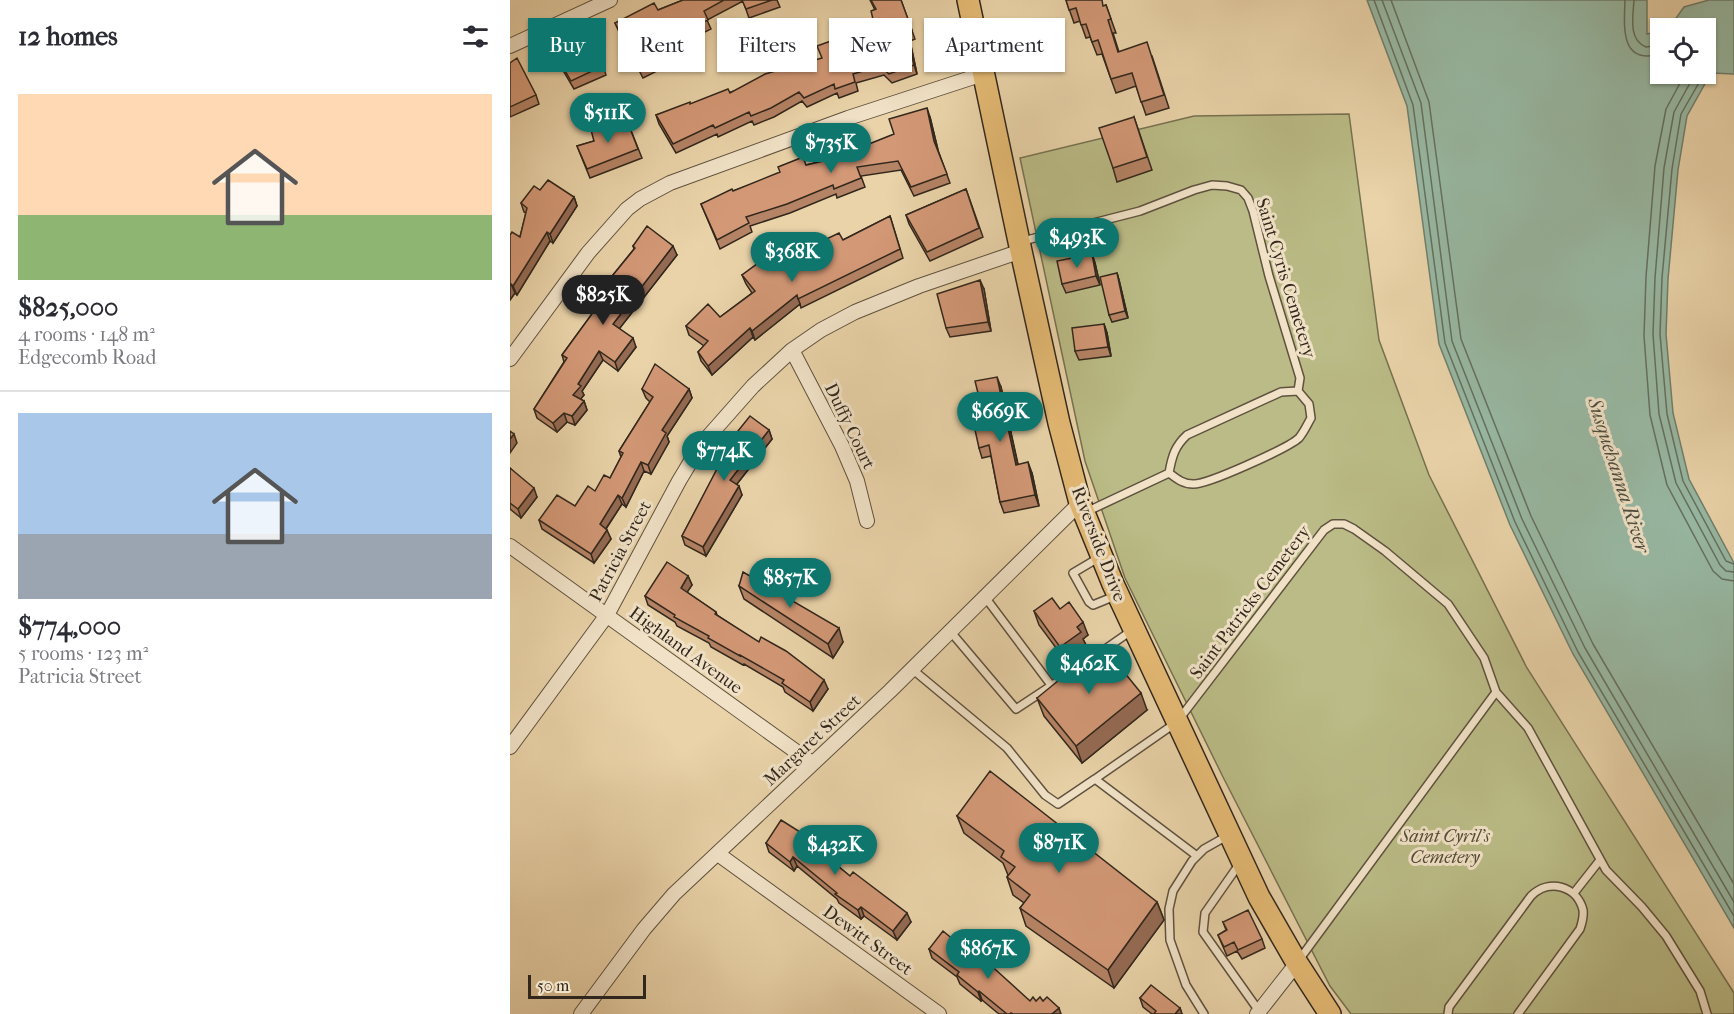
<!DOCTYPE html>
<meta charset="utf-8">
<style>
body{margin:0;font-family:"IM FELL French Canon",serif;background:#f7f7f7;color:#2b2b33;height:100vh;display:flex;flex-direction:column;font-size:22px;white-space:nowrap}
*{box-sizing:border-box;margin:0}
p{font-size:20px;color:#7c7c81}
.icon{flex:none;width:33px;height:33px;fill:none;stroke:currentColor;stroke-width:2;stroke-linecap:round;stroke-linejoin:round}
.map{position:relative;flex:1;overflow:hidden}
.details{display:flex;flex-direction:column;background:#fff;width:510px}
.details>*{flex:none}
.guide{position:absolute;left:18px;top:18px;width:570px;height:54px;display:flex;gap:12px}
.tools{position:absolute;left:1140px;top:18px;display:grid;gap:12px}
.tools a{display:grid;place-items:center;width:66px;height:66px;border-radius:0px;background:#fff;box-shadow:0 2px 4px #0004;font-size:30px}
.scale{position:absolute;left:18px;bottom:15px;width:118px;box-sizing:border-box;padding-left:6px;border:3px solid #31271c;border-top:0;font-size:16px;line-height:21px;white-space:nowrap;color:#31271c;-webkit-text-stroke:4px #f1e2c7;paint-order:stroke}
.price{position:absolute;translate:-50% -51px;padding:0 14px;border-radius:21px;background:#0f766e;color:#fff;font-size:20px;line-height:39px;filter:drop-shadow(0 2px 3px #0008)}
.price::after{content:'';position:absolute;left:50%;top:36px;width:18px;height:14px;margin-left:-9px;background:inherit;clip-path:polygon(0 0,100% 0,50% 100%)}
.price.current{background:#222;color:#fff}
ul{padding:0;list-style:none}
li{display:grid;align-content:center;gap:12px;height:318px;padding:0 18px}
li+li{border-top:2px solid #e1e1e2}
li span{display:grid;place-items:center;height:186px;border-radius:0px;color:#555}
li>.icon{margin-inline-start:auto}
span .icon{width:108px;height:108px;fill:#fffc;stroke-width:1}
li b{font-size:26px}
h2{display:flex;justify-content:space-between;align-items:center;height:72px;padding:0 18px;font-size:26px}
.pill{padding:0 21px;border-radius:0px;background:#fff;box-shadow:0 2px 4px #0004;font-size:21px;line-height:54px}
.pill.current{background:#0f766e;color:#fff}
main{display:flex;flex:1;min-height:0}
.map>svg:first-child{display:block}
</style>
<main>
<section class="details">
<h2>12 homes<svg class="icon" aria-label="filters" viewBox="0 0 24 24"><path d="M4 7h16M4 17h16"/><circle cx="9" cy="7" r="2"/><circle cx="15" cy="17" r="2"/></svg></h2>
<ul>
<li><span style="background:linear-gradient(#ffd9b3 65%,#8fb573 0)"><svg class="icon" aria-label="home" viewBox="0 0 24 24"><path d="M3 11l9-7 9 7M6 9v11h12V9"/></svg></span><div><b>$825,000</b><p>4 rooms · 148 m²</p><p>Edgecomb Road</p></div></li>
<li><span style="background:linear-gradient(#a9c7e8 65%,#9aa5b1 0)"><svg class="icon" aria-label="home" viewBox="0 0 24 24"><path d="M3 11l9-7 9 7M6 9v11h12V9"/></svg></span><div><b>$774,000</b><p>5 rooms · 123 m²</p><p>Patricia Street</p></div></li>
</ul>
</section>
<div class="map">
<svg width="1224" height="1014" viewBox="0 0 1224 1014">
<rect width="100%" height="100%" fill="#ead3a9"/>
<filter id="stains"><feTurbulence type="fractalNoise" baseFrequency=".00333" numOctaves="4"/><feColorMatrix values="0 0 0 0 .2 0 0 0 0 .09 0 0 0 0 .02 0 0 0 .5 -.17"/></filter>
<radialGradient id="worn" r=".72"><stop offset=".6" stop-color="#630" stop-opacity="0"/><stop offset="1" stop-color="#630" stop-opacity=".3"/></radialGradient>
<path fill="#babb86" stroke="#767151" stroke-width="1.5" d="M839 114 869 340 919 475 1017 668 1224 993V1014H841L820 986 713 777 615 578 575 461 510 158 684 116Z"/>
<path fill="#98b9a4" stroke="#6f7f6e" stroke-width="1.5" d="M857 0H1137V34L1150 31V74H1196V28H1159L1174 7 1199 0H1224V74L1201 73 1177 116 1168 170 1158 279 1156 334 1163 413 1179 479 1224 563V928L1063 654 1000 525 929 344 897 106Z"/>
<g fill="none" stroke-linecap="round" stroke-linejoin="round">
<path stroke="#647060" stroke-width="1.5" d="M864 0 903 105 935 343 1005 522 1068 652 1224 916
M872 0 911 103 942 341 1012 519 1075 648 1224 902
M881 0 919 102 951 339 1021 516 1083 644 1224 884
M1115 0C1114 27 1110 65 1150 54
M1124 0C1123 16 1118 40 1136 47L1150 45
M1175 74 1156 109 1145 166 1136 277 1134 336 1140 415 1157 485 1203 571 1212 579 1224 581
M1185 74 1164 112 1154 168 1145 278 1143 334 1149 414 1166 483 1210 565 1216 571 1224 572
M1194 74 1171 114 1162 169 1152 278 1150 334 1157 414 1173 481 1216 561 1224 564"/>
<g stroke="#5f523f" stroke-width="10">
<path id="lane" d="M513 241 630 211 684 190 702 185 717 186 731 190 738 198 743 211 759 276 790 378 788 391
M576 512 659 473C667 479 673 484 683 484 697 485 778 448 789 438 794 432 797 425 801 418L799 404 788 391 771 392 677 435C665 446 662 456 659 473
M590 557 563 573 579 602 583 605 605 596
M475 597 541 685
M440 631 506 709 559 674
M588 654 621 631
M402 669 497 748 535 795 548 804 585 779
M687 856 585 779 667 722 814 530 823 524H834L844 529 875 551 938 604 974 658 986 692 1018 728 1096 870 1132 907 1156 936 1190 991 1197 1014
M730 863 695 913 693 932 749 1011
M1064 893 1090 860
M789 960 986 692
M694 1014 676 985 660 940 659 909 663 891 682 861 694 849 717 836
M938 1014 939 1007 1021 896C1039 878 1067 886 1073 910 1074 917 1072 923 1070 929L1008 1014"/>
</g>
<g stroke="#5f523f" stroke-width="16">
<path id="street" d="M0 46 100 0
M282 350 332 446 347 481 357 521
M0 359 78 253 117 209 130 199 160 183 338 118 473 74
M0 546 302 763
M0 747 97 615 169 481 190 446 243 386 282 350 311 330 345 312 409 286 511 251
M208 854 429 1014
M71 1014 134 929 164 894 380 691 570 503
M747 1014 787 963"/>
</g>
<g stroke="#31271c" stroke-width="24">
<path id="primary" d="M458 0 511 251 549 423 570 503 603 584 749 897 787 963 820 1014"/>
</g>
<use href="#lane" stroke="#f1e2c7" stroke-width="7"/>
<use href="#street" stroke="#f1e2c7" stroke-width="14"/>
<use href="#primary" stroke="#e5ba74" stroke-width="21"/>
</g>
<path fill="#b58365" stroke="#31271c" stroke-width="1.5" d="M173 0H267L270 7 239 18 233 1 197 20 201 29 159 50 161 53 165 62 133 78 109 32 105 23 148 10Z
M360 0H391L405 39 400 41 407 74 382 83 374 75 346 83 348 91 329 98 327 93 297 107 292 101 264 117 244 125 242 121 208 137 207 134 166 153 149 124 146 115 338 56 370 48 365 10Z
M556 0 594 6 596 5 606 33H603L609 52 642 56 659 108 636 115 626 86 606 93 592 54 587 55 580 37 576 38 570 21 564 23Z
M42 48 93 66 96 75 64 89 45 57Z
M0 63 26 95 29 104 0 117Z
M420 117 428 150 440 183 404 196 391 170 351 176 355 187 327 198 326 194 280 213 240 226 242 232 210 249 191 204 223 191 296 165 356 151 384 134Z
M624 117 642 170 607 182 603 168Z
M116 118 132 158 80 178 67 146 84 141Z
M456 189 473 237 420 261 399 224 396 215Z
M30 190 64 197 67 206 43 243 40 241 7 295 5 293 0 300V235L10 237 16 213 14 212 11 203Z
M380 216 393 258 291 308 290 304 245 340 243 337 202 375 191 361 188 352 194 346 179 335 176 326 210 317 242 293 236 284 232 275 333 240Z
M123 246 167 255 109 329 126 347 108 371 93 360 72 391 74 395 70 399 74 401 77 410 65 425 57 422 47 432 27 418 24 409 54 362 52 355 93 299 90 291 124 249Z
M582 254 585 263 590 285 556 293 552 284Z
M607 273 609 280 618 318 602 322 599 315Z
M474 289 481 331 440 337 436 328Z
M594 324 597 333 601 356 569 360 565 351Z
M491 387 508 464 522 473 529 506 494 513 490 502 481 456 472 458 469 448 471 405Z
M132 389H179L182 398 157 436 159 442 141 474 134 471 116 507 112 504 96 529 101 539 84 563 32 529 29 520 65 506 85 491 100 478 111 457 109 451 140 402 136 398Z
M259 430 262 439 227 484 232 495 196 556 175 545 172 536 207 470 204 461Z
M0 468 27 497 11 518 0 509Z
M178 576 182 585 177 592 206 612 207 615 318 689 303 711 275 692 273 687 234 664 233 665 201 647 199 643 167 626 165 622 138 605 135 596Z
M229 586 333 642 323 658 234 599Z
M550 609 578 635 573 639 576 645 555 660 529 625 524 611Z
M527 698 637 710 572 763 534 716Z
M447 816 647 902 654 920 604 988 516 926 510 908 514 903 503 895 497 877 498 875 493 863 454 833Z
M256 843H300L340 876 401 922 387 940 354 916 351 919 329 903 327 899 287 866 284 871 259 852Z
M713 922 752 939 755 948 732 959 727 951 717 956 708 935 716 930Z
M419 949 462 955 520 1001H533L551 1014H489L472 1000 471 1001 450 984 447 977 422 958Z
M630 998 670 1008 672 1014H642L633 1007Z"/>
<path fill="#946a53" stroke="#31271c" stroke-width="1.5" d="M396 32 400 41 407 74 404 65Z
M417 108 420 117 428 150 424 141Z
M64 197 67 206 43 243 40 234Z
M37 232 40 241 7 295 3 286Z
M163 246 167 255 106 333 103 324Z
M582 254 585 263 590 285 586 276Z
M607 273 609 280 618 318 615 311Z
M470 280 474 289 481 331 478 322Z
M1 284 5 293 0 300V286Z
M287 295 290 304 245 340 242 331Z
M594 324 597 333 601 356 598 347Z
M240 328 243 337 202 375 198 366Z
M123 338 126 347 108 371 105 362Z
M89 351 93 360 72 391 74 395 67 404 63 395 68 384Z
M487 377 491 387 510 475 506 465Z
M179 389 182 398 157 436 159 442 141 474 138 465 152 430Z
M74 401 77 410 65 425 62 416Z
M54 413 57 422 47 432 43 423Z
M259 430 262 439 223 489 220 480Z
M4 434 7 443 0 453V439Z
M131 462 134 471 116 507 112 498Z
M518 462 522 473 529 506 525 495Z
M229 486 232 495 196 556 193 547Z
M24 488 27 497 11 518 8 509Z
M108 495 112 504 93 533 90 524Z
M97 530 101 539 84 563 81 554Z
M178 576 182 585 174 597 171 588Z
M573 622 578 635 573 639 576 645 555 660 550 647 567 627Z
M329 628 333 642 323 658 318 644Z
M314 680 318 689 303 711 300 702Z
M631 693 637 710 572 763 566 746Z
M283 857 287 866 284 871 280 862Z
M647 902 654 920 604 988 598 970Z
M351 907 354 916 351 919 348 910Z
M397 913 401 922 387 940 383 931Z
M469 991 472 1000 471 1001 468 992Z
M549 1008 551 1014H544L543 1013Z
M670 1008 672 1014H665Z"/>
<path fill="#d39876" stroke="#31271c" stroke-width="1.5" d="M173 0H214L194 11 198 20 153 42 161 53 130 69 105 23 144 3 148 10Z
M232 0H262L236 9Z
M361 0H391L402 30 396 32 404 65 379 74 370 66 343 74 345 82 325 89 324 84 294 98 289 92 261 108 241 116 239 112 205 128 203 125 163 144 146 115 180 102V104L218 89 220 93 255 74 312 58 307 46 332 37 337 56 370 48 361 11 366 9Z
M556 0H592L593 6 596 5 601 19 598 20 608 52 637 42 654 95 631 102 622 73 601 79 588 40 582 42 576 24 571 25 566 8 559 10Z
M75 32 93 66 61 81 42 48Z
M7 58 26 95 0 107V63Z
M417 108 424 141 437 174 401 187 388 161 347 167 351 178 324 189 323 185 277 204 236 217 239 223 207 240 191 204 222 189 223 191 270 172 268 167 293 157 296 165 356 151 354 146 384 134 379 119Z
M624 117 637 157 603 168 589 128Z
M116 118 128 149 77 169 67 146 84 141 81 130Z
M38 180 64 197 40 234 37 232 3 286 1 284 0 286V235L2 232 10 237 17 208 11 203 24 186 30 190Z
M456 189 469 228 417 252 396 215Z
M380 216 390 249 288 299 287 295 242 331 240 328 198 366 188 352 198 341 176 326 198 304 210 317 245 291 232 275 255 258 260 266 329 233 333 240Z
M137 226 163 246 103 324 123 338 105 362 89 351 68 384 71 386 63 395 74 401 62 416 54 413 43 423 24 409 57 358 52 355 95 296 90 291 125 248 123 246Z
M582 254 586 276 552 284 547 261Z
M607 273 615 311 599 315 590 277Z
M470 280 478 322 436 328 427 294Z
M594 324 598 347 565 351 562 328Z
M145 364 179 389 152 430 156 433 138 465 131 462 112 498 108 495 90 524 97 530 81 554 29 520 47 495 65 506 78 486 85 491 94 475 100 478 113 453 109 451 143 397 132 389Z
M487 377 506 465 518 462 525 495 490 502 479 445 469 448 460 407 471 405 465 381Z
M240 416 259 430 220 480 229 486 193 547 172 536 209 465 204 461Z
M0 431 4 434 0 439Z
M0 468 24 488 8 509 0 503Z
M157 562 178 576 171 588 206 612 205 614 249 642 251 637 276 651 314 680 300 702 272 683 274 680 230 655V656L198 638 199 636 164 617 165 615 135 596Z
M233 572 329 628 318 644 229 586Z
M542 598 550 609 559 602 573 622 567 627 571 632 550 647 524 611Z
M592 645 631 693 566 746 527 698Z
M480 771 647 902 598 970 510 908 520 895 497 877 505 867 491 857 494 851 447 816Z
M271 820 298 837 296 840 340 876 343 872 397 913 383 931 351 907 348 910 325 894 327 893 283 857 280 862 256 843Z
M738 910 752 939 728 950 724 942 714 947 708 935 717 930 713 922Z
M433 931 462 955 465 951 520 1001 523 997 526 1001 530 997 533 1001 537 997 549 1008 543 1013 545 1014H503L501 1013 500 1014H497L469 991 468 992 447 975 449 972 419 949Z
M641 985 670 1008 665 1014H644L646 1011 630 998Z"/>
<g text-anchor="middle" stroke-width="6" stroke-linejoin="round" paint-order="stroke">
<g font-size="18" fill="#31271c" stroke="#f1e2c7">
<text transform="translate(776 278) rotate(73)" y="6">Saint Cyris Cemetery</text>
<text transform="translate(340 426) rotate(64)" y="6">Duffy Court</text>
<text transform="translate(589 544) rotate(69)" y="6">Riverside Drive</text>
<text transform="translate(110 551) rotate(-62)" y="6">Patricia Street</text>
<text transform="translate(740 602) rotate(-53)" y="6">Saint Patricks Cemetery</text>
<text transform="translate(176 650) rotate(36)" y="6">Highland Avenue</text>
<text transform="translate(302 740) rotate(-43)" y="6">Margaret Street</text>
<text transform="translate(358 940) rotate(36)" y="6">Dewitt Street</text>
</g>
<g font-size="18" font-style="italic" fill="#534c36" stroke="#f1e2c7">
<text x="935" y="842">Saint Cyril's<tspan x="935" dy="21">Cemetery</tspan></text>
</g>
<g font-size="20" font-style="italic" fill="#4b4c3e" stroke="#f1e2c7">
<text transform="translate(1109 475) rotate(72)" y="7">Susquehanna River</text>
</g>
</g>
<rect width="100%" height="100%" filter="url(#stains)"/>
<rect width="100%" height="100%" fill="url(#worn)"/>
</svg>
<div class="tools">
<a><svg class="icon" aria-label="locate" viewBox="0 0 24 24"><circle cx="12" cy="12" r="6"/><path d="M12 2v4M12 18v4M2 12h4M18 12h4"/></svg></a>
</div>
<div class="scale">50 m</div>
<b class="price" style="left:98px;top:144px">$511K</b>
<b class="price" style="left:321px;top:174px">$735K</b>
<b class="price" style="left:567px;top:269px">$493K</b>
<b class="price" style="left:282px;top:283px">$368K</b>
<b class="price current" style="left:93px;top:326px">$825K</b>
<b class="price" style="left:490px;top:443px">$669K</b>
<b class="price" style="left:214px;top:482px">$774K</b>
<b class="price" style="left:280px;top:609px">$857K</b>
<b class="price" style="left:579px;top:695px">$462K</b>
<b class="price" style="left:549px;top:874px">$871K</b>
<b class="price" style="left:325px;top:876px">$432K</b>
<b class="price" style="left:478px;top:980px">$867K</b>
<div class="guide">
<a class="pill current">Buy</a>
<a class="pill">Rent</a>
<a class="pill">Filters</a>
<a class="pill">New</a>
<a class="pill">Apartment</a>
</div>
</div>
</main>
